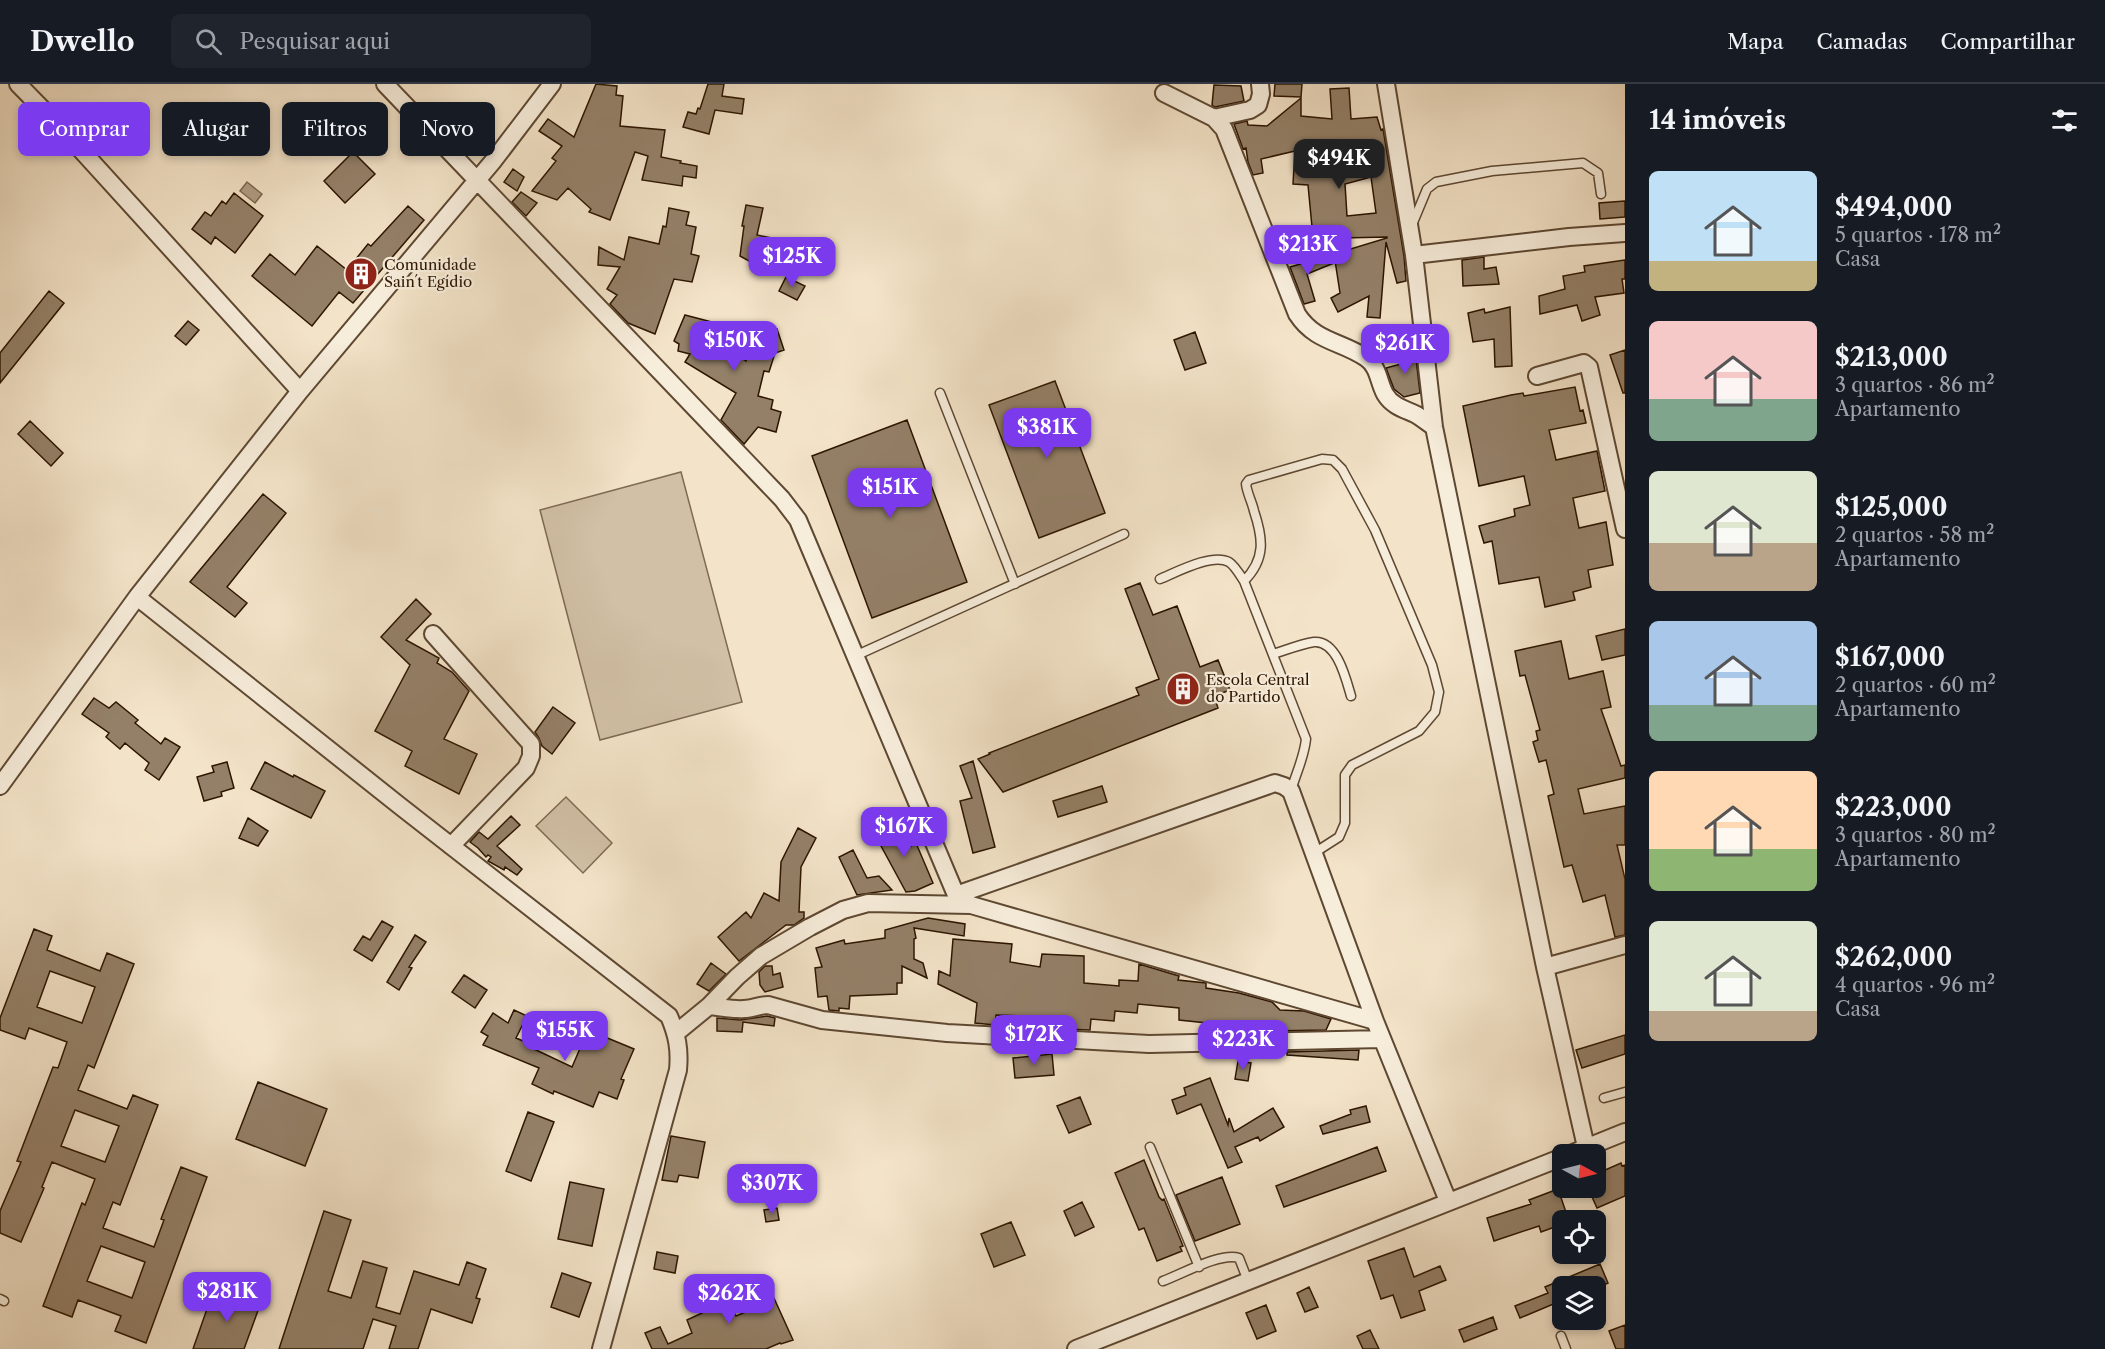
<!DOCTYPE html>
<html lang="pt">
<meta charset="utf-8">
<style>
body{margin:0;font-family:"Libre Caslon Text",serif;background:#20242c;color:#f1f3f6;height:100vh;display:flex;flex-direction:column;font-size:22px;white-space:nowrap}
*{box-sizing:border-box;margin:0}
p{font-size:20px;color:#9ea1a6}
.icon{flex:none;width:33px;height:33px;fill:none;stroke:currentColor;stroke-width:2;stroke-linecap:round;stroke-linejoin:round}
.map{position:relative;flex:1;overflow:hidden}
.sheet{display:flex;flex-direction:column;background:#171b24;width:480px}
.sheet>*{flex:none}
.top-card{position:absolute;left:18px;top:18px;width:570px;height:54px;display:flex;gap:12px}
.needle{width:39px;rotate:97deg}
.tools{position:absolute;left:1552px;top:1060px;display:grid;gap:12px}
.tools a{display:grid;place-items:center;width:54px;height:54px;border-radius:9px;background:#171b24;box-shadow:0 3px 9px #0003;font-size:30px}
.price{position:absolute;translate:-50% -51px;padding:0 14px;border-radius:12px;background:#7c3aed;color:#fff;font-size:20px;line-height:39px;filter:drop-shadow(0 2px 3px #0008)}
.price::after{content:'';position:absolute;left:50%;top:36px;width:18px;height:14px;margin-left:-9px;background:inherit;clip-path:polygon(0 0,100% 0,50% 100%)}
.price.current{background:#222;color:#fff}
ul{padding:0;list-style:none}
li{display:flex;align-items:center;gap:18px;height:150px;padding:0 24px}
li span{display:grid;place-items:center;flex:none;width:168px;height:120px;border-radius:9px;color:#555}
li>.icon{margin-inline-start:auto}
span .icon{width:72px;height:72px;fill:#fffc;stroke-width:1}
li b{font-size:26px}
h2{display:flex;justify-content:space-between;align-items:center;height:72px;padding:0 24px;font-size:26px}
.tag{padding:0 21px;border-radius:9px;background:#171b24;box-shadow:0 3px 9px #0003;font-size:21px;line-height:54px}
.tag.current{background:#7c3aed;color:#fff}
header{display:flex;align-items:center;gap:36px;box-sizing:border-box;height:84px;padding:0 30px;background:#171b24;border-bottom:2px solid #363941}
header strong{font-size:28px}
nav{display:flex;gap:33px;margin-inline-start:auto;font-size:21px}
.search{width:420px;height:54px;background:#20242c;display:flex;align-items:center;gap:15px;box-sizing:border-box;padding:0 21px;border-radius:9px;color:#9ea1a6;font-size:22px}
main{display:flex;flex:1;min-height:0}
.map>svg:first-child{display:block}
</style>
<header>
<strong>Dwello</strong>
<div class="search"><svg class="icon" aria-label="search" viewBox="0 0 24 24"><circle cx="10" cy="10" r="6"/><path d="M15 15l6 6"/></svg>Pesquisar aqui</div>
<nav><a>Mapa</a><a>Camadas</a><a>Compartilhar</a></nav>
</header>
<main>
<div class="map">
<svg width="1625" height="1265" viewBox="0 0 1625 1265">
<rect width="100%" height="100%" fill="#f3e3c8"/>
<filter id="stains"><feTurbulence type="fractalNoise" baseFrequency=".00333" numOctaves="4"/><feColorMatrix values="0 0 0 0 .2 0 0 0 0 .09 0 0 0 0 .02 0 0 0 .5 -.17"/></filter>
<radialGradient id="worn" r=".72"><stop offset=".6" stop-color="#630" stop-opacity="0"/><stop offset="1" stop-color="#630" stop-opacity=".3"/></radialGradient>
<path fill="#d1c0a6" stroke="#7f6a53" stroke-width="1.5" d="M681 388 742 618 600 656 540 426Z
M566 713 612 759 583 789 536 742Z"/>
<path fill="#b09d84" stroke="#7c674f" stroke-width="1.5" d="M247 98 262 110 255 119 240 107Z"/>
<path fill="#948068" stroke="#2d1500" stroke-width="1.5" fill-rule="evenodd" d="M596 0 617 2 616 11 623 12 620 42 665 46 661 73 681 77 680 79 697 82 696 94 683 92 682 102 642 96 648 72 635 68 610 136 589 128 591 125 568 104 557 116 532 107 556 77 552 74 562 62 539 47 548 35 574 53Z
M708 0H724L722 12 744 15 742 30 715 26 709 50 683 43 688 28 696 30 698 24 700 25Z
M1275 0H1302L1301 13 1274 12Z
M1214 1 1241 2 1244 17 1215 23 1212 21Z
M1349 4 1351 35 1377 33 1381 46 1383 45 1404 172 1406 197 1397 199 1386 158 1380 234 1367 233 1369 212 1338 228 1331 214 1340 209 1334 170 1387 154V153L1295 155V143H1312L1308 101 1293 100 1295 67 1261 75 1263 89 1253 91 1248 78 1246 64 1243 65 1234 40 1247 37 1248 41 1267 42 1301 14V32L1332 35 1330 5ZM1371 93 1376 129 1347 132 1345 100Z
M353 68 375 90 345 119 324 97Z
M513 85 524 93 517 107 504 98Z
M521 108 537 119 526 132 512 118Z
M234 109 263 132 235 169 215 153 211 160 192 145 205 128 211 132 222 117 226 120Z
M1625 117V133L1600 135 1599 119Z
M746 121 763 124 757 151 787 157 782 179 762 171 758 182 740 172 744 142H742Z
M408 122 424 136 353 219 339 208 312 242 252 192 270 170 295 191 317 162 347 186 368 160 371 162Z
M669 124 689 128 686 141 696 143 691 170 699 172 692 198 674 195 655 250 628 239 610 220 617 211 607 205 620 183 598 181 599 163 624 176 629 153 659 160 663 142 666 143Z
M1331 171 1334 179 1307 190 1315 217 1304 220 1290 183Z
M1484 173V185L1496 183 1499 200 1463 202 1462 176Z
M1625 176V195H1622L1624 209 1595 213 1600 231 1582 237 1577 221 1540 230 1539 212 1565 205 1563 192 1585 188 1584 182Z
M786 193 805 202 797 216 779 207Z
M49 207 64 219 0 299V269Z
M1510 223 1512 282 1495 283 1494 255 1473 258 1468 229 1484 225 1485 229Z
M685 231 731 243 723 262 746 277 748 267H751L753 253 777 245 784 266 775 269 769 288 764 287 758 312 773 316 771 325 781 328 776 348 758 343 744 360 721 336 736 309 685 278 690 270 678 267 679 260 674 257Z
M188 237 199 246 186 261 175 252Z
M1195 248 1206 279 1185 286 1174 256Z
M1415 266 1420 309 1404 313 1394 305 1386 284 1401 280 1399 270Z
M1625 266V309H1623L1610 271Z
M1055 297 1105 429 1039 454 989 321Z
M1575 303 1580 327 1583 326 1586 339 1549 346 1556 376 1597 367 1605 407 1573 414 1579 444 1606 438 1613 481 1588 486 1591 503 1573 508 1575 516 1545 523 1539 493 1499 500 1492 457 1484 459 1479 442 1515 432 1514 425 1530 421 1524 392 1479 402 1463 322 1511 311 1523 309 1524 312Z
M907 336 967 498 872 534 812 372Z
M30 337 63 369 51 382 18 350Z
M263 410 286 429 227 503 247 519 235 533 190 498Z
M1140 499 1153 531 1177 522 1200 583 1218 576 1230 606 1214 612 1218 624 1003 708 978 675 990 670 989 669 1139 611 1136 604 1159 595 1125 505Z
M416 515 431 530 406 556 439 574 437 579 452 588 469 607 444 655 477 670 459 710 405 682 412 667 375 647 410 581 381 553Z
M1625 545V571L1602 576 1596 552Z
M1561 557 1569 595 1603 587 1611 623 1601 625 1621 682 1625 681V694L1578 705 1584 730 1625 722V761H1617L1625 795V851L1615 853 1605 811 1583 818 1572 781 1564 783 1548 712 1554 710 1546 676 1539 678 1533 658 1538 656 1536 647 1540 646 1525 591 1520 592 1515 567Z
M94 614 109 624 116 618 138 636 135 639 161 660 165 654 180 663 159 696 145 686 149 679 125 659 120 665 106 653 109 649 82 630Z
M553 623 575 639 552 670 542 662 539 654 535 648Z
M973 677 995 763 973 769 960 717 972 714 960 682Z
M227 678 234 704 221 708 222 712 204 717 197 693 214 688 212 682Z
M265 678 293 693 294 691 325 707 311 734 251 705Z
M1102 702 1107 718 1058 733 1053 717Z
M511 732 520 741 497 762 522 785 517 791 505 783 504 786 488 777 491 773 488 771 486 773 478 764 470 758 479 748 488 755Z
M248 734 268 747 258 762 239 754Z
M897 737 911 762 916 759 933 799 915 807 906 808 874 749Z
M798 744 816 754 801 783 799 828H804V834L794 841H786L739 877 718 853 746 828 751 834 764 809 779 817 781 778Z
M853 766 867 794 879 792 892 806 857 811 839 773Z
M928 834 965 840 964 852 914 844 916 854 914 855V875L923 879 927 894 902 882V899H897V910L850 912 849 925 839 924V927L829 926 827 912 818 913 815 884 822 883 816 864 844 856 845 860 885 854V846Z
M382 837 393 843 372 877 354 866 363 852 370 856Z
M34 845 52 852 47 866 100 887 107 869 134 880 94 984 88 981 78 1006 127 1025 133 1011 158 1021 120 1121 113 1118 103 1144 154 1163 164 1136 161 1135 181 1083 207 1093 146 1259 115 1247 121 1232 78 1216 72 1233 43 1222 82 1119 85 1121 95 1095 52 1078 42 1103 44 1104 21 1158 0 1149V1127L21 1078 17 1077 53 983 58 984 67 958 29 944 25 955 0 946V934ZM50 887 95 903 82 939 37 923ZM75 1026 119 1042 105 1078 61 1062ZM101 1162 145 1178 132 1214 87 1197Z
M415 851 426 858 409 883 412 884 399 906 387 898Z
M953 855 1012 860 1010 878 1040 883 1042 870 1084 872V899L1119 902V896L1138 897 1139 880 1179 892 1178 896 1206 899V904L1239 909 1272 918 1280 926 1304 927 1331 935 1326 946 1269 947 1267 944 1241 939 1240 948H1208L1207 939 1179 936V924L1138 920 1137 929 1115 927 1114 937 1091 935 1090 946 1061 945 1062 938 1024 936V932L996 931 995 941 975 939 977 919 938 900 939 887 950 892Z
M711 879 726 890 709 907 697 900Z
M765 882H772L773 891 780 889 783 903 765 908 760 901 759 888Z
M464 891 487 906 475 924 452 908Z
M514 926 527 932 516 954 535 962 534 965 572 983 588 946 634 965 621 995 624 996 617 1015 599 1008 593 1023 554 1007 553 1010 532 1000 539 984 483 961 488 952 481 948 493 929 508 939Z
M767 932 775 934 774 942 743 938 742 948 717 947V934L740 936Z
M1625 951V970L1582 984 1576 966Z
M1359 966 1358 976 1287 971V968Z
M1052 970 1054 991 1015 994 1013 974Z
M1238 977 1251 979 1248 997 1235 995Z
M1210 994 1228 1041 1229 1034 1234 1048 1273 1024 1284 1043 1260 1057 1258 1053 1235 1063 1242 1078 1228 1084 1201 1020 1177 1030 1172 1016 1186 1011 1184 1004Z
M258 998 327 1025 305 1082 236 1055Z
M1080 1013 1091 1040 1069 1049 1057 1022Z
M1366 1022 1370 1038 1323 1050 1320 1042 1351 1030 1350 1026Z
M528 1028 554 1038 531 1097 506 1087Z
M671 1052 705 1058 698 1094 679 1091 677 1098 662 1096Z
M1377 1063 1386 1087 1284 1123 1276 1102Z
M1144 1076 1159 1113 1162 1116 1164 1115 1183 1162 1180 1163 1182 1167 1157 1177 1144 1144 1139 1146 1115 1089Z
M1621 1079 1622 1082 1625 1081V1112L1597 1124 1588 1104H1596V1090Z
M1222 1093 1240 1140 1195 1157 1176 1111Z
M570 1098 604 1105 592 1162 558 1155Z
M1558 1105 1569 1137H1563V1140L1541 1148 1539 1142 1494 1157 1487 1134 1531 1120 1529 1116Z
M1082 1118 1094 1143 1075 1152 1064 1127Z
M777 1124 779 1136 766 1138 764 1126Z
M324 1127 351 1136 328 1207 351 1214 363 1177 387 1184 376 1223 400 1230 414 1187 459 1201 467 1178 486 1185 476 1214 480 1215 472 1239 431 1225 418 1265H389L396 1242 373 1235 363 1265H279Z
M1011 1138 1025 1171 994 1183 981 1150Z
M1404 1164 1414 1193 1440 1182 1446 1196 1419 1207 1425 1226 1401 1234 1393 1211 1381 1215 1368 1177Z
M657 1168 678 1172 675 1189 654 1185Z
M1600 1180 1608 1199 1599 1203H1563V1216L1520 1234 1515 1222 1548 1209 1545 1203Z
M562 1189 591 1199 579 1233 551 1223Z
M721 1200 736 1232 760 1222 753 1208 768 1201 793 1256 781 1260 780 1259 766 1265H652L645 1249 660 1243 668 1260 692 1249 687 1236 702 1229 695 1210Z
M1309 1203 1318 1223 1305 1228 1297 1209Z
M214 1205 260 1221 244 1265H193Z
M1266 1221 1276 1247 1257 1255 1246 1229Z
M1493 1233 1497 1245 1464 1258 1459 1246Z
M1625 1241V1265H1616L1609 1247Z
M1370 1246 1379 1265H1363L1357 1252Z"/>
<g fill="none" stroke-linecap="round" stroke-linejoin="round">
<g stroke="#5e4832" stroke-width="11">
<path id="lane" d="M1412 141 1427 105 1436 98 1492 87 1583 79 1598 89 1601 110
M940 309 1015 500
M1160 495C1177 488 1212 469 1229 478 1235 482 1240 491 1244 497L1306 655C1304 674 1296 689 1291 707
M1244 497C1266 475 1263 454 1254 427 1252 418 1247 409 1246 400L1249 396 1322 375 1333 376 1342 385 1375 446 1432 581 1439 608 1435 628 1419 647 1352 681 1345 691V739L1339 753 1314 769
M1273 570C1286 566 1301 560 1314 558 1337 556 1346 595 1351 612
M855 572 1124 450
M1604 1014 1625 1008
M1150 1063 1199 1183
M1163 1197C1182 1190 1221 1168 1239 1174L1248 1197
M0 1215 4 1217
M1561 1252 1566 1265"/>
</g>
<g stroke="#5e4832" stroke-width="20">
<path id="street" d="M18 0 62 45 300 307
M385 0 782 415 798 436 956 811 971 821 1375 937
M1386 0 1414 171 1434 343 1545 883 1586 1063
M1164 9 1214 34 1224 45 1297 230C1315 258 1341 257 1366 274 1379 283 1378 297 1385 310 1392 322 1404 325 1415 330 1422 334 1428 339 1434 343
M1214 34 1250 26 1258 21 1261 10 1260 0
M1414 171 1569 153 1625 149
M1537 292 1584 279 1589 283 1625 445
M137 513 400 722 669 932C677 951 680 965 678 986L601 1265
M433 550 531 660V672L526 684 451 762
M0 702 137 513 300 307 494 76 552 0
M956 811 1275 699 1284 702 1291 707 1375 937 1448 1117
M1545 883 1625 861
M709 922C721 923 733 926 744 925 753 925 759 921 768 921L822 936 947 949 1149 960 1382 955
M676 949 709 922 737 893 761 872 810 843 843 826 868 819 971 821
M1568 1071 1625 1048
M1076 1265 1563 1073"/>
</g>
<use href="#lane" stroke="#f7eddb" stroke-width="8"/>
<use href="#street" stroke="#f7eddb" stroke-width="16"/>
</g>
<defs>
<g id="building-disc" transform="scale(1.725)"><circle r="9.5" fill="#8f2418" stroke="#f7eddb"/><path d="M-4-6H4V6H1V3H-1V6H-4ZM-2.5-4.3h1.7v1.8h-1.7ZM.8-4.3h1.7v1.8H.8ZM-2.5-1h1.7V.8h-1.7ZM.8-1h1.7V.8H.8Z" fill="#fff"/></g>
</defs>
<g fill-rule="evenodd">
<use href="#building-disc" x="361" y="190"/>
<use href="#building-disc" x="1183" y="605"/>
</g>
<g text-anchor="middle" stroke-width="4.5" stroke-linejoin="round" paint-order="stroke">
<g font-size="15" fill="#2d1500" stroke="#f7eddb" text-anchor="start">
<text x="384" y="186">Comunidade<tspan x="384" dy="17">Sain´t Egídio</tspan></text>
<text x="1206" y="601">Escola Central<tspan x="1206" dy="17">do Partido</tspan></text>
</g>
</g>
<rect width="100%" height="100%" filter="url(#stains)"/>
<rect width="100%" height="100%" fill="url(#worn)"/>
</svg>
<div class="tools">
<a><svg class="needle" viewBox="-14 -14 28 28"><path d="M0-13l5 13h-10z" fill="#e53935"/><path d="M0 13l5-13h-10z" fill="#9ea1a6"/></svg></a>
<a><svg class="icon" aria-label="locate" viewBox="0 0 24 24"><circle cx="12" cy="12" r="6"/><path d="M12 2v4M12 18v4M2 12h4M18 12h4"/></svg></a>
<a><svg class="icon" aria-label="layers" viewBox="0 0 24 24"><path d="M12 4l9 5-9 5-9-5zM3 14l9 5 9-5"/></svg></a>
</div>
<b class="price current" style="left:1339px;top:106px">$494K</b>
<b class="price" style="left:1308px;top:192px">$213K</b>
<b class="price" style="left:792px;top:204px">$125K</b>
<b class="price" style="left:734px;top:288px">$150K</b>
<b class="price" style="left:1405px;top:291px">$261K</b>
<b class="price" style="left:1047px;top:375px">$381K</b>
<b class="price" style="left:890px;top:435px">$151K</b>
<b class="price" style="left:904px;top:774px">$167K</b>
<b class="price" style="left:565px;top:978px">$155K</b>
<b class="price" style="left:1034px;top:982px">$172K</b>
<b class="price" style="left:1243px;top:987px">$223K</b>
<b class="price" style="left:772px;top:1131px">$307K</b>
<b class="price" style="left:227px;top:1239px">$281K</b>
<b class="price" style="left:729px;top:1241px">$262K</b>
<div class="top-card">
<a class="tag current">Comprar</a>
<a class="tag">Alugar</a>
<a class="tag">Filtros</a>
<a class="tag">Novo</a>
</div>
</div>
<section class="sheet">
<h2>14 imóveis<svg class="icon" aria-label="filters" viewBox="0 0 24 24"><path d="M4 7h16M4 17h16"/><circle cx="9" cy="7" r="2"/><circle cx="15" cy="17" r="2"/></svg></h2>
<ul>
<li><span style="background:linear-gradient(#bfe0f5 75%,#c2b280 0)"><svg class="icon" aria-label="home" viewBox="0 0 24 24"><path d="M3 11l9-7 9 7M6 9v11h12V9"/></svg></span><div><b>$494,000</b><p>5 quartos · 178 m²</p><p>Casa</p></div></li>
<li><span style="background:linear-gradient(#f6c9c9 65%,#7fa58c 0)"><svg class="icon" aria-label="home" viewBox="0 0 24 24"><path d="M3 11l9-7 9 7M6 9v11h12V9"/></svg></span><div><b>$213,000</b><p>3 quartos · 86 m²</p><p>Apartamento</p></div></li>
<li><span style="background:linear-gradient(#dfe7d0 60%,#b9a48a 0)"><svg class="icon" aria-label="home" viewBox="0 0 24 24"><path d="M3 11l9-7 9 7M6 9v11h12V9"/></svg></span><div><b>$125,000</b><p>2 quartos · 58 m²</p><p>Apartamento</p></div></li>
<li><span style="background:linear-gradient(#a9c7e8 70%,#7fa58c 0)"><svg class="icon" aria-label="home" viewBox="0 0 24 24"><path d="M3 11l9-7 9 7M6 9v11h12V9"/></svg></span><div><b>$167,000</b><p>2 quartos · 60 m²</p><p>Apartamento</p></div></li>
<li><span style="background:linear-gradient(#ffd9b3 65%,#8fb573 0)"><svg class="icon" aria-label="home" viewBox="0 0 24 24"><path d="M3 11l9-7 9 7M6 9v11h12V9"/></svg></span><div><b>$223,000</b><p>3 quartos · 80 m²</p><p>Apartamento</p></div></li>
<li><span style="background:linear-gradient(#dfe7d0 75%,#b9a48a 0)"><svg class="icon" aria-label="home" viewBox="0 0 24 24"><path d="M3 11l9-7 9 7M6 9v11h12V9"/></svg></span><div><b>$262,000</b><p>4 quartos · 96 m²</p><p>Casa</p></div></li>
</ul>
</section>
</main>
